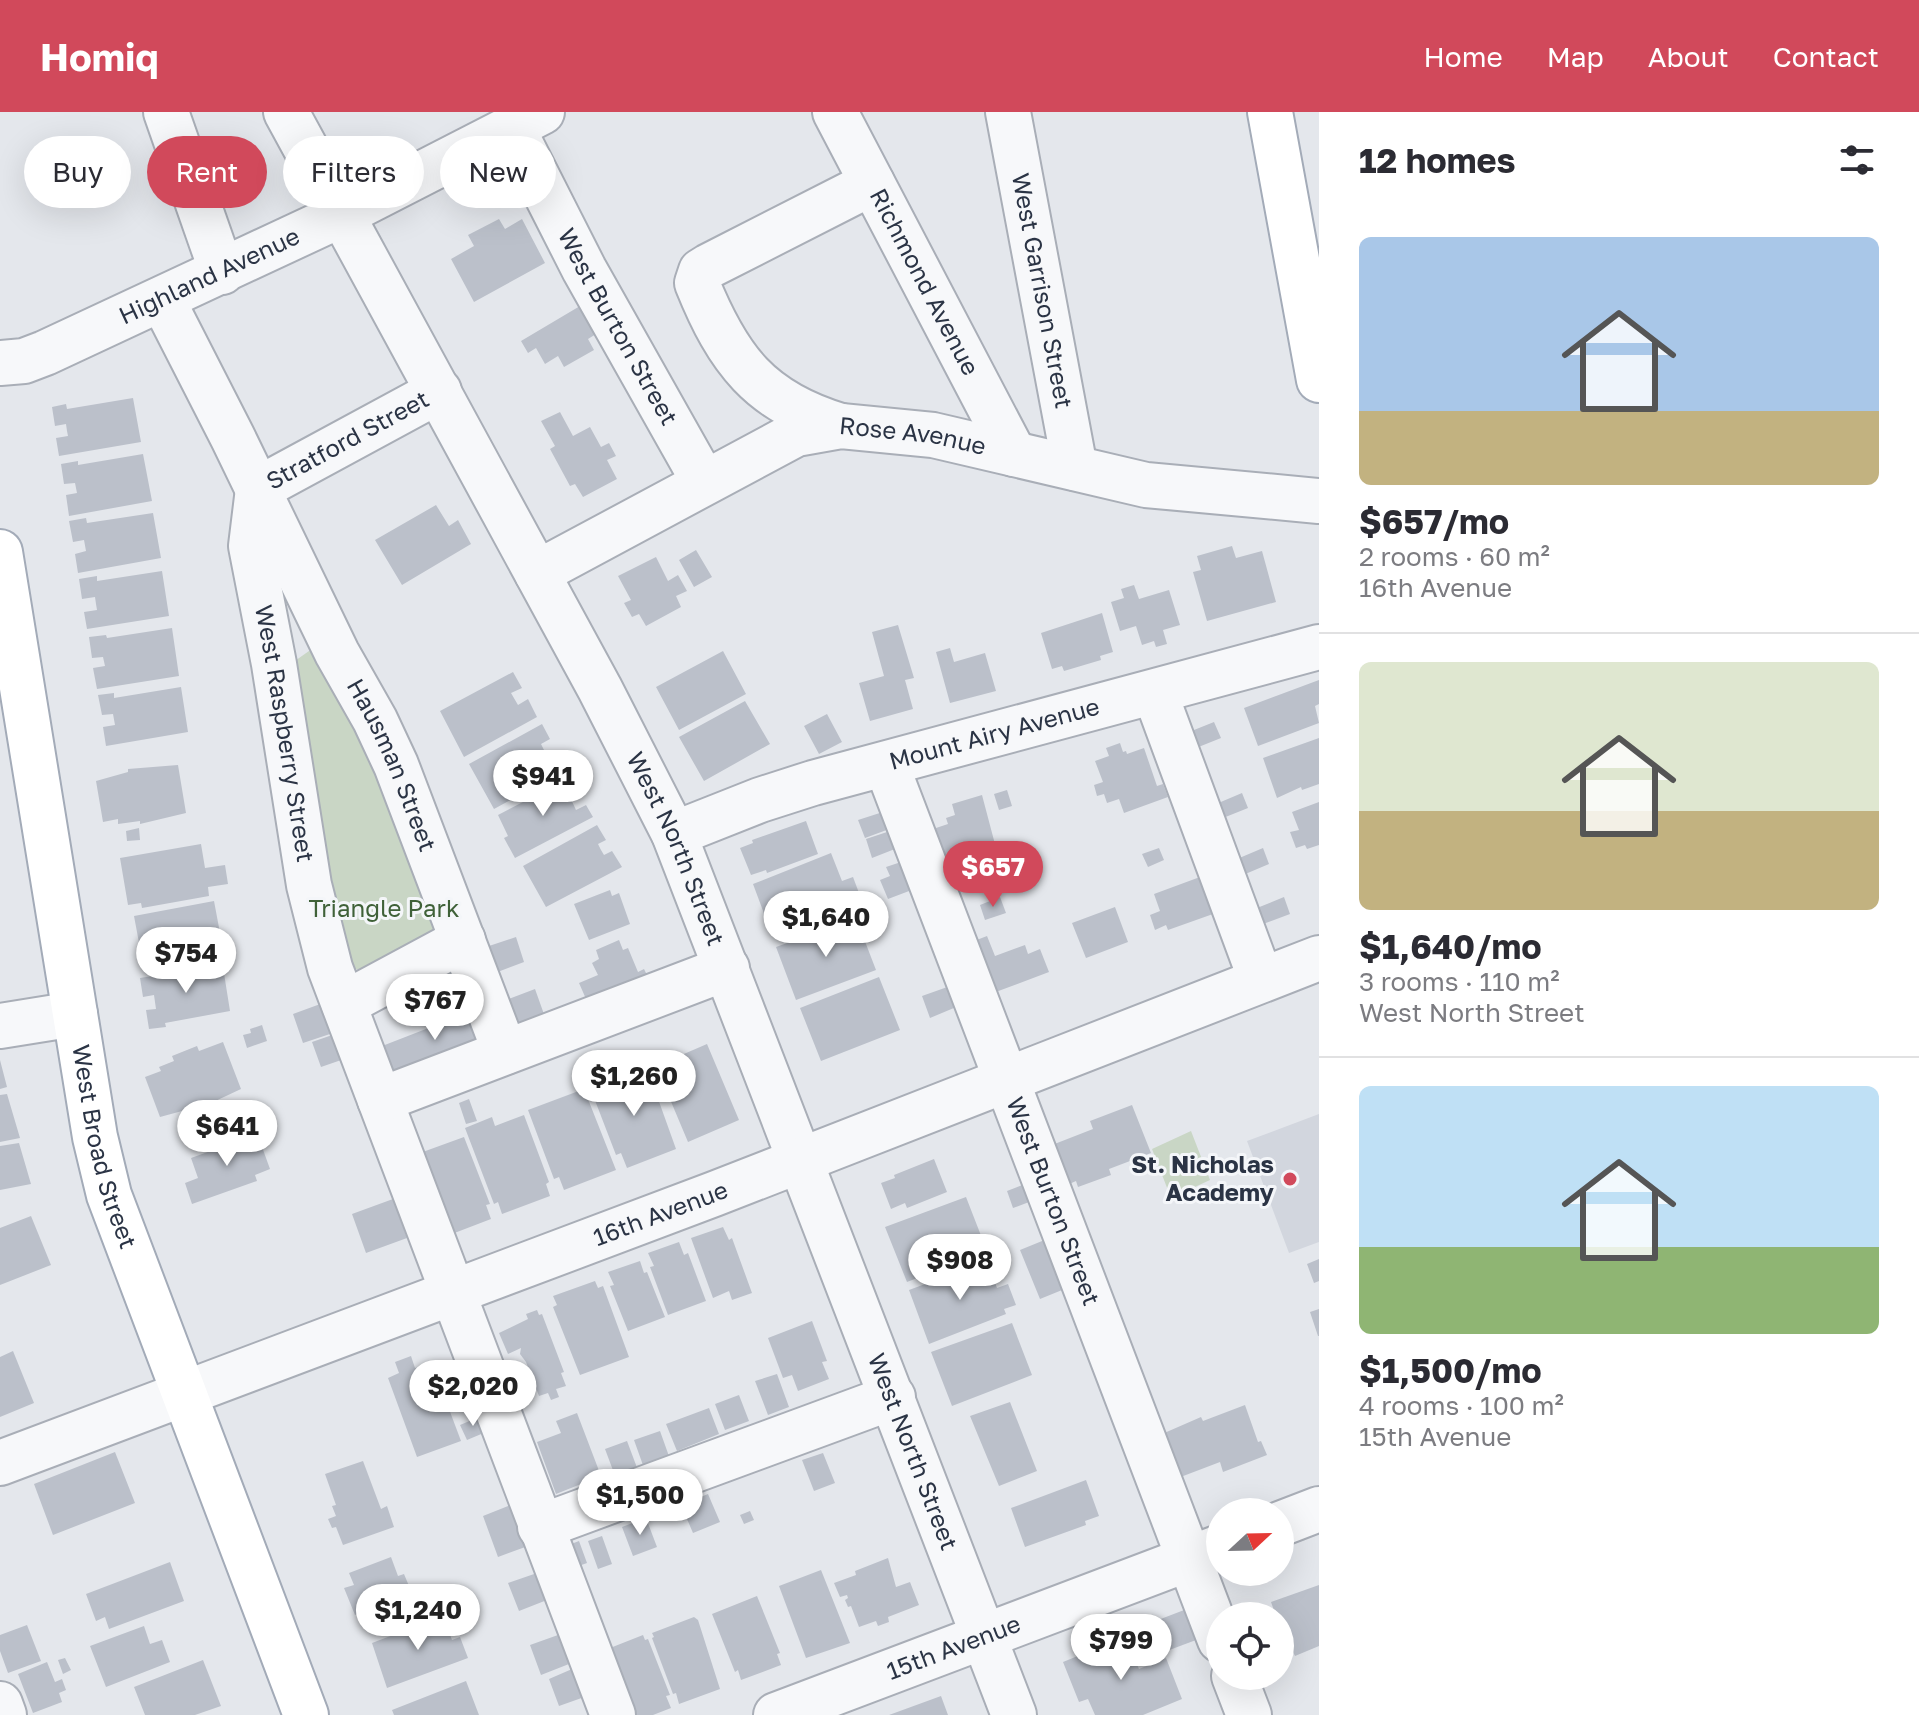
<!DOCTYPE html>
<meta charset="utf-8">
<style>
body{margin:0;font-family:"Golos Text",sans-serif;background:#f2f2f3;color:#2b2b33;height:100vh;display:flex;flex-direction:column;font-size:30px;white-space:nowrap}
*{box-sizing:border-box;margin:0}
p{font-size:26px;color:#7c7c81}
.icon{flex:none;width:44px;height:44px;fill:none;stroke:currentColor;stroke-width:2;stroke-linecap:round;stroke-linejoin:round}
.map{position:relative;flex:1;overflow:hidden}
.sheet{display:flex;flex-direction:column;background:#fff;width:600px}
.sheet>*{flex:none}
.guide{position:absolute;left:24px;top:24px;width:760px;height:72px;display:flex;gap:16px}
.needle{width:52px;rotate:68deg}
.controls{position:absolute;left:1206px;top:1386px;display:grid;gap:16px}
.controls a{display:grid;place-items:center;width:88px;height:88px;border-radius:50%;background:#fff;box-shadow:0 8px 32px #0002;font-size:40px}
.price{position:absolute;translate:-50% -68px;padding:0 18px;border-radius:28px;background:#fff;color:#222;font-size:26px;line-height:52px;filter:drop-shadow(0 2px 4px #0008)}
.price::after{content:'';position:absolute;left:50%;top:48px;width:24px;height:18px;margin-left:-12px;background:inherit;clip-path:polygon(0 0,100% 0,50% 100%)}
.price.on{background:#d1495b;color:#fff}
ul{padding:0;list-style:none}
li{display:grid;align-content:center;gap:16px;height:424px;padding:0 40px}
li+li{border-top:2px solid #e1e1e2}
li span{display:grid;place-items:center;height:248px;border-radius:12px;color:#555}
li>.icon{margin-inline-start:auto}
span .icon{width:144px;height:144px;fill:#fffc;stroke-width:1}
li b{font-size:34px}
h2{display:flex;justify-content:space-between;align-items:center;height:96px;padding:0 40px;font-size:34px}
.tag{padding:0 28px;border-radius:36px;background:#fff;box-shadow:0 8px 32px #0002;font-size:28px;line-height:72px}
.tag.on{background:#d1495b;color:#fff}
header{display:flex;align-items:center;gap:48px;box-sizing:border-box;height:112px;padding:0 40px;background:#d1495b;color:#fff}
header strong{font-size:38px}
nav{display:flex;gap:44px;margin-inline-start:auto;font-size:28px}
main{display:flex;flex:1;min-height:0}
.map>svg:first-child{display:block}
</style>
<header>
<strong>Homiq</strong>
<nav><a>Home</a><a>Map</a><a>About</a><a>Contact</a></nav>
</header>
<main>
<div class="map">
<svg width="1319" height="1603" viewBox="0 0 1319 1603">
<rect width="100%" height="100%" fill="#e4e7ec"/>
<path fill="#d2d6de" d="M1319 1002V1130L1289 1141 1247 1029Z"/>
<path fill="#c9d6c5" d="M321 537 380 643 438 826 377 860 354 857 341 835 292 551 309 539Z
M1191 1019 1210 1068 1171 1086 1152 1037Z"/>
<path fill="#bbc0ca" d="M499 107 505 117 522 107 545 151 474 190 451 147 474 134 468 123Z
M580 194 596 222 588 227 594 238 564 255 558 244 545 252 536 236 528 241 521 229Z
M133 286 141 330 59 344 56 326 68 324 67 319 66 312 55 314 52 295 66 292 67 297Z
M560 300 573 324 590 315 601 335 609 331 616 344 607 348 617 367 583 385 575 372 570 374 550 337 555 334 541 309Z
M143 342 152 389 69 404 66 383 77 381 75 371 64 372 61 352 78 349V353Z
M436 393 449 414 458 408 471 432 402 473 375 428Z
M153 401 161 446 78 461 75 442 86 439 84 428 73 430 69 409 86 406 87 411Z
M1232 434 1236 446 1262 439 1276 490 1207 509 1193 460 1201 458 1197 444Z
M696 438 712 465 694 475 679 448Z
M656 445 668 469 678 463 687 479 676 484 681 495 646 514 639 502 632 505 624 491 631 488 618 464Z
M162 459 169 504 87 517 84 500 97 498 96 492 95 485 82 487 79 467 97 464V469Z
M1134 473 1139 487 1169 478 1180 513 1163 518 1167 532 1156 535 1154 529 1142 533 1136 514 1120 519 1111 490 1124 486 1121 477Z
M1102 501 1113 540 1100 544 1101 548 1064 559 1062 554 1052 557 1041 521Z
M898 513 914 566 905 568 913 597 870 609 859 571 884 564 872 520Z
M172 516 179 564 97 577 93 556 105 554 103 545 92 546 89 525 106 523 107 526Z
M950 536 954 550 985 541 996 579 950 591 936 540Z
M723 539 746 582 679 618 656 575Z
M513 560 522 576 511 581 518 593 528 587 537 605 464 645 440 599Z
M1319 568V592L1315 594 1319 611 1258 634 1244 596Z
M181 575 188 620 106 634 103 615 115 613 113 602 102 603 98 583 114 581V586Z
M745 589 770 632 704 669 679 625Z
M827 602 842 630 819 642 804 614Z
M1214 610 1221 626 1196 636 1189 620Z
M542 612 550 627 541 632 548 646 557 642 566 658 494 697 469 652Z
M1319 626V672L1302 678 1301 675 1277 686 1263 646Z
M1120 631 1123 640 1126 639 1127 642 1144 636 1157 674 1163 672 1168 685 1124 701 1119 687 1107 691 1104 682 1097 684 1094 673 1103 670 1095 649 1109 644 1106 636Z
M178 653 186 701 140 712V709L118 712V707L103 710 96 669 128 660V657Z
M571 665 579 680 570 685 576 698 586 693 593 705 515 746 504 726 508 724 498 703Z
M1007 678 1012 694 999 698 994 682Z
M1242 681 1248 696 1223 706 1216 692Z
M982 683 996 736 944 750 933 717 948 712 946 706 955 703 952 692Z
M1319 690V733L1307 737 1305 733 1296 736 1290 720 1299 718 1292 700Z
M886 699 892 716 865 726 858 708Z
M806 709 818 742 767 761 766 758 751 763 740 736 753 731 752 728Z
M597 713 606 728 598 732 601 738 604 743 612 739 622 755 546 795 523 754Z
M139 716 140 728 127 729 126 719Z
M893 718 900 735 872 746 866 727Z
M201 732 205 756 225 753 228 772 208 775 209 784 142 796 141 791 128 793 120 746Z
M1159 736 1164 748 1148 755 1142 742Z
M1263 736 1269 752 1243 763 1237 747Z
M831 741 842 769 853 765 862 789 772 823 753 772Z
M907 748 917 776 888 787 880 768 890 764 886 755Z
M1200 765 1213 802 1168 818 1166 813 1155 818 1150 803 1160 799 1154 782Z
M610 778 612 784 619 781 630 812 589 828 574 792Z
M1000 785 1006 801 985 808 980 793Z
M1284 785 1290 802 1263 812 1257 796Z
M214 789 223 837 143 852 134 804Z
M1115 795 1128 830 1086 846 1072 811Z
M856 806 876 858 796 888 776 835Z
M987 824 995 844 1025 833 1028 842 1040 837 1049 860 993 881 969 831Z
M516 825 524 850 495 861 486 835Z
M619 828 623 838 628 836 638 860 644 857 649 867 590 896 579 871 598 863 592 851 599 847 596 838Z
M210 855V857L223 855 230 899 165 911 166 915 149 917 146 898 156 897 154 883 143 885 140 866Z
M879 865 900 918 821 949 800 896Z
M953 873 961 893 930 906 922 884Z
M535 877 545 905 515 915 506 888Z
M323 891 333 921 303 931 293 902Z
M480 896 491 926 388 964 377 936Z
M262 913 267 929 247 936 243 923 251 921 250 917Z
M338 921 347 946 321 955 312 930Z
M223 930 241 977 194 999 193 996 160 1005 145 965 161 959 159 955 174 949 172 944 197 934 199 939Z
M707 932 739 1008 688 1030 656 954Z
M0 948 7 975 0 977Z
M647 956 676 1037 627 1056 621 1041 616 1043 591 978Z
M584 977 616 1058 564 1078 559 1065 554 1067 528 998Z
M7 982 20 1026 0 1030V983Z
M469 987 477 1009 466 1012 459 991Z
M1132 993 1151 1041 1109 1057 1111 1063 1078 1075 1076 1069 1067 1073 1052 1033 1093 1017 1090 1009Z
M524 1003 549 1070 546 1072 550 1084 502 1102 498 1090 494 1092 465 1016 492 1005 495 1014Z
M257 1021 270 1057 255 1063 257 1069 192 1092 185 1071 198 1066 191 1046 216 1037 214 1032 237 1023 239 1028Z
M464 1025 490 1092 486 1093 491 1107 444 1125 409 1045Z
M19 1031 31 1072 0 1078V1034Z
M934 1047 947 1080 907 1096 905 1091 891 1097 881 1071 895 1066 894 1063Z
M1030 1070 1037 1087 1013 1096 1007 1079Z
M966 1085 987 1139 907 1170 885 1115Z
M393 1087 407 1126 366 1141 352 1102Z
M31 1104 51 1153 0 1173V1116Z
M723 1115 729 1128 732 1126 752 1181 732 1188 729 1179 713 1186 691 1126Z
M1047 1127 1067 1176 1040 1187 1020 1138Z
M679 1130 684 1143 688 1141 706 1189 668 1203 650 1155 654 1154 648 1141Z
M1319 1147V1169L1314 1171 1307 1152Z
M640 1149 644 1161 647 1160 665 1205 628 1219 610 1174 614 1173 608 1160Z
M987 1149 997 1176 1008 1172 1016 1193 1004 1197 1006 1202 929 1232 909 1178Z
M595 1169 598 1176 603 1174 629 1245 580 1263 553 1195 557 1193 553 1184Z
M1319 1197V1224H1318L1310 1200Z
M537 1198 539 1203 542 1202 564 1260 561 1261 566 1274 556 1277 559 1285 551 1288 548 1281 539 1284 526 1250 520 1242 521 1236 508 1242 499 1221 528 1207 526 1202Z
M812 1209 827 1249 822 1250 829 1267 798 1279 792 1263 783 1266 768 1226Z
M1012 1211 1032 1263 952 1294 931 1240Z
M13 1239 34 1291 0 1305V1245Z
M411 1244 415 1256 431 1250 442 1278 451 1275 455 1286 446 1289 461 1329 417 1345 388 1266 399 1261 395 1250Z
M777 1262 789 1295 768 1303 755 1269Z
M739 1283 749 1309 725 1318 715 1292Z
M1010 1290 1037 1359 999 1374 970 1304Z
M1245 1293 1258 1330 1261 1329 1267 1343 1223 1360 1220 1350 1178 1366 1162 1322 1201 1305 1203 1309Z
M709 1296 719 1322 677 1339 666 1312Z
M577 1301 601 1364 556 1382 537 1330 561 1321 556 1309Z
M479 1305 486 1320 467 1328 460 1313Z
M660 1319 670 1347 644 1356 634 1328Z
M627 1329 639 1361 617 1369 605 1337Z
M115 1340 135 1391 53 1423 34 1372Z
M823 1341 835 1371 814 1379 802 1348Z
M363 1349 381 1397 387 1394 394 1415 343 1433 336 1415 332 1416 328 1407 336 1404 332 1394 336 1393 325 1362Z
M1086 1368 1099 1404 1085 1409 1086 1413 1025 1435 1011 1396Z
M708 1382 720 1410 693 1421 681 1393Z
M513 1392 528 1434 498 1445 483 1404Z
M750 1399 754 1408 744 1412 740 1403Z
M646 1406 657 1435 633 1444 622 1415Z
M602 1424 612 1452 598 1457 588 1429Z
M579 1429 587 1451 573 1456 566 1434Z
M391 1445 398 1464 404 1462 409 1474 403 1477 410 1495 368 1511 364 1499 355 1503 344 1476 354 1473 349 1461Z
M888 1446 896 1475 910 1470 919 1493 888 1505 889 1510 878 1514 876 1509 859 1515 851 1494 848 1495 845 1488 848 1486 847 1483 840 1485 834 1471 856 1463 855 1459Z
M170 1450 184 1489 109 1517 105 1505 96 1509 86 1482Z
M821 1458 850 1531 806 1546 779 1474Z
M537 1461 547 1488 519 1499 508 1471Z
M1319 1473V1534L1295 1544 1280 1514V1504H1276L1271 1490Z
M757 1484 780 1541 777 1542 781 1553 741 1568 738 1558 735 1560 712 1502Z
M1192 1495 1204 1525 1156 1543 1145 1513Z
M443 1504 452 1528 460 1525 468 1546 387 1576 372 1531Z
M694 1505 698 1508 720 1577 679 1592 676 1581 673 1582 652 1526 654 1525 652 1521Z
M27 1513 41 1549 8 1561 0 1539V1523Z
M144 1514 150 1532 162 1528 170 1550 106 1575 90 1534Z
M558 1523 569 1552 541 1563 530 1533Z
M643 1523 645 1528 648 1527 670 1583 666 1584 671 1596 653 1603H628L605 1538Z
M1113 1526 1115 1530 1119 1528 1126 1544 1132 1541 1139 1557 1166 1546 1182 1587 1143 1603H1095L1088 1587 1079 1590 1063 1550 1095 1537 1094 1534Z
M65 1546 71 1558 63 1562 58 1548Z
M203 1548 221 1594 195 1603H145L134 1575Z
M47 1550 55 1570 62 1567 66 1578 59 1581 62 1590 33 1601 18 1562Z
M579 1554 590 1583 559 1594 549 1567Z
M466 1569 479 1603H394L392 1598Z
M941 1584 948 1603H889Z"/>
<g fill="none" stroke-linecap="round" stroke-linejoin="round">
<g stroke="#a9aeb7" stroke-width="48">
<g id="minor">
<path d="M166 0 222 160"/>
<path id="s1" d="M286 0 600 577 674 722 1014 1603"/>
<path id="s2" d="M835 0 1014 342"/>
<path id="s3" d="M1008 0 1075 356"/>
<path id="s4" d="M512 15 584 157 704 370"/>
<path id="s5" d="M162 187 233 326 337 541 375 608 396 653 505 940"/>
<path id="s6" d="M0 251 24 249 45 241 343 102 542 0"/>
<path d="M841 314C760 290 728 248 697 171L701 159 709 154 872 71"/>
<path id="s7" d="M258 377 251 434 274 552 309 773 330 856 613 1603"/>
<path id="s8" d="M258 377 439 279"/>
<path id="s9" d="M537 461 796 322 841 314 933 323 1146 373 1319 389"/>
<path d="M1155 581 1261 868"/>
<path id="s10" d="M886 652 1220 1528"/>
<path id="s11" d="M674 722 760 688 813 671 1319 535"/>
<path d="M344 892 463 828"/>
<path d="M0 914 75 902"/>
<path d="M380 988 727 856"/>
<path id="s12" d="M0 1351 714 1082 1319 846"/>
<path d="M1280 1412 1319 1397"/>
<path d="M540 1415 893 1285"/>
<path d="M1234 1564 1249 1603"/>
<path d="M0 1592 4 1603"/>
<path id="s13" d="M776 1603 1220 1435"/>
</g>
</g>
<g stroke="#a3abb8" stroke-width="48">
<g id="major">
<path d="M1270 0 1319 268"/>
<path id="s14" d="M0 440 95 1025 109 1083 306 1603"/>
</g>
</g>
<use href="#minor" stroke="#f7f8fa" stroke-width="44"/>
<use href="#major" stroke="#fff" stroke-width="44"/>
</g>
<circle fill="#d1495b" stroke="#f4f6f9" stroke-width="3" cx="1290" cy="1067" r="8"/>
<g text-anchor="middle" stroke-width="6" stroke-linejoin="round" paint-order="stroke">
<g font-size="24" fill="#2b3445" stroke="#f4f6f9">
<text dy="8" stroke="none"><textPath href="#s6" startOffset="228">Highland Avenue</textPath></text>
<text dy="8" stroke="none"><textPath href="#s2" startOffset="192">Richmond Avenue</textPath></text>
<text dy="8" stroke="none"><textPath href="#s3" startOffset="182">West Garrison Street</textPath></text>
<text dy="8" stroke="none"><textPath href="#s4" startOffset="226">West Burton Street</textPath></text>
<text dy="8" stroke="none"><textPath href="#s9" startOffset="412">Rose Avenue</textPath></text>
<text dy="8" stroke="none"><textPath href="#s8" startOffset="102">Stratford Street</textPath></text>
<text dy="8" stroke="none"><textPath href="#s7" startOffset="248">West Raspberry Street</textPath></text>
<text dy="8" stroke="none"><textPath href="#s11" startOffset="336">Mount Airy Avenue</textPath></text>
<text dy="8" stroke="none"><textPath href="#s5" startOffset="520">Hausman Street</textPath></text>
<text dy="8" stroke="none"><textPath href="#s1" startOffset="834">West North Street</textPath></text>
<text dy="8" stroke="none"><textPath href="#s14" startOffset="604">West Broad Street</textPath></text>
<text dy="8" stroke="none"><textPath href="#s10" startOffset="468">West Burton Street</textPath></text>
<text dy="8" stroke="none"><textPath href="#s12" startOffset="706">16th Avenue</textPath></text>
<text dy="8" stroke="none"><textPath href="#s1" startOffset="1482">West North Street</textPath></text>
<text dy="8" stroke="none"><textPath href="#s13" startOffset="190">15th Avenue</textPath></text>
</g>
<g font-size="24" fill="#3f6138" stroke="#f4f6f9">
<text x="384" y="805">Triangle Park</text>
</g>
<g font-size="24" font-weight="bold" fill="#2b3445" stroke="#f4f6f9" text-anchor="end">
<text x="1274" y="1061">St. Nicholas<tspan x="1274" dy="28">Academy</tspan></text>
</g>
</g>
</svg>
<div class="controls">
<a><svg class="needle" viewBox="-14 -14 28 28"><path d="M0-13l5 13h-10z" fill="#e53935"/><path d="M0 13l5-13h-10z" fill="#7c7c81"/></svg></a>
<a><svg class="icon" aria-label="locate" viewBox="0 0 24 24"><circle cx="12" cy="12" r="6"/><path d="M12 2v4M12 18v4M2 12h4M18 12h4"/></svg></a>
</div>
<b class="price" style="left:543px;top:706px">$941</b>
<b class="price on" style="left:993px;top:797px">$657</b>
<b class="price" style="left:826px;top:847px">$1,640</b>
<b class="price" style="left:186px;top:883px">$754</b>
<b class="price" style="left:435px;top:930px">$767</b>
<b class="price" style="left:634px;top:1006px">$1,260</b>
<b class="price" style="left:227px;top:1056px">$641</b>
<b class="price" style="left:960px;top:1190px">$908</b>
<b class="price" style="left:473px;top:1316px">$2,020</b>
<b class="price" style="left:640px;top:1425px">$1,500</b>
<b class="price" style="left:418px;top:1540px">$1,240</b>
<b class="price" style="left:1121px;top:1570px">$799</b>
<div class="guide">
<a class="tag">Buy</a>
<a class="tag on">Rent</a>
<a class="tag">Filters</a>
<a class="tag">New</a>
</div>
</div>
<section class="sheet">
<h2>12 homes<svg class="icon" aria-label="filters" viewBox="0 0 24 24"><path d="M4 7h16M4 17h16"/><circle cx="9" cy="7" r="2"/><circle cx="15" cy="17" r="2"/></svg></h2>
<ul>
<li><span style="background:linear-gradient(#a9c7e8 70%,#c2b280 0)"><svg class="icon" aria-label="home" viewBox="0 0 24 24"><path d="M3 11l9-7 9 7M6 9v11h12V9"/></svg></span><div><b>$657/mo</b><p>2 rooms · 60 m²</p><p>16th Avenue</p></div></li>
<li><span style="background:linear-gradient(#dfe7d0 60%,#c2b280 0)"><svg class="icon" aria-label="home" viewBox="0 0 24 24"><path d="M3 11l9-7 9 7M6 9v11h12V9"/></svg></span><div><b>$1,640/mo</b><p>3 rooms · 110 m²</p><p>West North Street</p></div></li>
<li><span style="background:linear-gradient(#bfe0f5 65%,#8fb573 0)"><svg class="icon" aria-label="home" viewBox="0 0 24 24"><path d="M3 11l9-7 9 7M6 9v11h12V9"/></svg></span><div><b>$1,500/mo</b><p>4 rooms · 100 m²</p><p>15th Avenue</p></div></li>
</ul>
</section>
</main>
